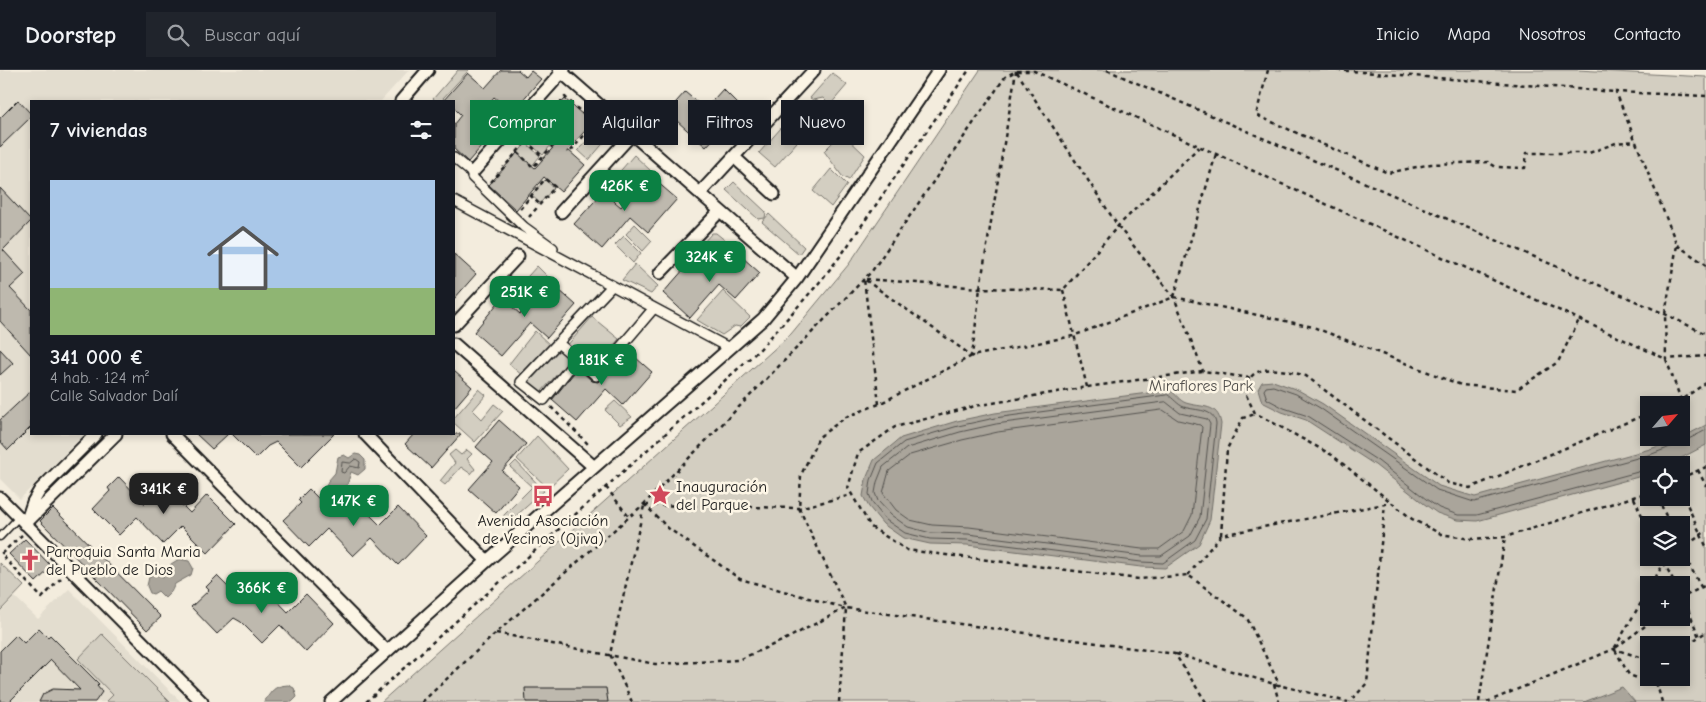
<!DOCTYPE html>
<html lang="es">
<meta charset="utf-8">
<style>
body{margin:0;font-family:"Comic Neue",sans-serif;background:#20242c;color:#f1f3f6;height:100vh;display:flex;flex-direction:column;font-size:19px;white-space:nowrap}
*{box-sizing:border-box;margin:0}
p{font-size:16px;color:#9ea1a6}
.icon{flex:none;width:28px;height:28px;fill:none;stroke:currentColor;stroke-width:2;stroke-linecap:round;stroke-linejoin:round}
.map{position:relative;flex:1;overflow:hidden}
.panel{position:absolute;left:30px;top:30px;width:425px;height:335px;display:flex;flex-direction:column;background:#171b24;border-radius:0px;box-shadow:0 2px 8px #0003}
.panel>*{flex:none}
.hud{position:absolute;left:470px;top:30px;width:475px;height:45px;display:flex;gap:10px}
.needle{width:32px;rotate:62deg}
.buttons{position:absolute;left:1640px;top:326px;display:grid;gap:10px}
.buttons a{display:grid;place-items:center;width:50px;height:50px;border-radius:0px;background:#171b24;box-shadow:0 2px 8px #0003;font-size:25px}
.price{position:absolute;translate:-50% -42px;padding:0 11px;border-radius:10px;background:#0b8043;color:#fff;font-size:16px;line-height:32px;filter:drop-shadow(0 1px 2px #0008)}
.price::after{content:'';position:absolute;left:50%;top:30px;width:15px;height:11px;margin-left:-8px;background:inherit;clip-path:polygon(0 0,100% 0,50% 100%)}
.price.active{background:#222;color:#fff}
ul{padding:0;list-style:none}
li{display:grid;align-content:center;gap:10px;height:265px;padding:0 20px}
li+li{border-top:1px solid #363941}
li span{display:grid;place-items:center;height:155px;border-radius:0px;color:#555}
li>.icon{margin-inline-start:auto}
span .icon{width:90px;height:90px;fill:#fffc;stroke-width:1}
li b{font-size:21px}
h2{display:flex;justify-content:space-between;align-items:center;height:60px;padding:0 20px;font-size:21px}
.chip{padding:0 18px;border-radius:0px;background:#171b24;box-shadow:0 2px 8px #0003;font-size:18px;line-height:45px}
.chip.active{background:#0b8043;color:#fff}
header{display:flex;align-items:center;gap:30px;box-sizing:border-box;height:70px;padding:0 25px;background:#171b24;border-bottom:1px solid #363941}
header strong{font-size:24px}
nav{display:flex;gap:28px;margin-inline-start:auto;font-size:18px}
.search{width:350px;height:45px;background:#20242c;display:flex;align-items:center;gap:12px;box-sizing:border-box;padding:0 18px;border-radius:0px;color:#9ea1a6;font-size:19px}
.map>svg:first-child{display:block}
</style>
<header>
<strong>Doorstep</strong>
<div class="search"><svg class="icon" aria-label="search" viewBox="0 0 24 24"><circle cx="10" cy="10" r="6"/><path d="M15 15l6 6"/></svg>Buscar aquí</div>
<nav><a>Inicio</a><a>Mapa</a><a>Nosotros</a><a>Contacto</a></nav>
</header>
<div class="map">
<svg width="1706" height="632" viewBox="0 0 1706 632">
<rect width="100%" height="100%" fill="#f3ecdd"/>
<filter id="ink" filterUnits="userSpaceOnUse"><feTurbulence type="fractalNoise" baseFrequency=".02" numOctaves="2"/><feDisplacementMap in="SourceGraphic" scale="10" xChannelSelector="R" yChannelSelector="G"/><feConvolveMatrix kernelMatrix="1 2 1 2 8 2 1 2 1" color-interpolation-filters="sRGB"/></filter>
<g filter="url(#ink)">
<path fill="#e3ddcf" d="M0 0H409L381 31H31V364H84L20 429 0 409Z
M69 519 181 632H0V542L15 527 38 549Z"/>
<path fill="#d3cec1" stroke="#78756e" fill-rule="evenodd" d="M458 0H469L443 28 445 31H436L433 29Z
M980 0H1577L1706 7V632H381L791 264 849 194ZM1649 335H1681V368H1649ZM1649 395H1681V428H1649ZM1649 455H1681V488H1649ZM1649 515H1681V548H1649ZM1649 575H1681V608H1649Z
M832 3 847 15 830 35 823 28 813 30 810 28Z
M539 57 554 71 543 85 527 71Z
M781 58 797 72 775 97 759 83Z
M598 59 607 69 589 90 578 80Z
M842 63 865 85 849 110 842 106 824 81Z
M526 73 540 86 531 97 517 84Z
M634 85 650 100 632 120 616 106Z
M831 99 847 115 831 137 813 121Z
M545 110 554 118 540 133 531 125Z
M734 112 766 142 765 148 758 149 726 120Z
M769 144 804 177 799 184 762 152Z
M635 154 652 171 643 181 626 164Z
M712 163H716L732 176 710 202 691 186Z
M624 166 641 183 633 193 615 175Z
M635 194 658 216 651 224 622 210Z
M537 196 549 208 532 226 520 215Z
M723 221 750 247 740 257 735 256 722 265 697 250Z
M592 247 619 269 592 302 565 278Z
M535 261 551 276 524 307 509 294Z
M556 277 571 289 541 322 527 310Z
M479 319 486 325 473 340 482 349 494 334 503 341 475 372 454 353V348Z
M615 331 632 347 620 355 605 340Z
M537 366 568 399 548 418 517 389Z
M455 380 461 385 467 380 472 384 467 389 475 399 471 404 461 397 445 415 440 411 455 393 449 385Z
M516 391 544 421 508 453 503 446 532 417 510 397Z
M0 493 24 516 0 541Z
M102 564 170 632H106L113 625 78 589Z"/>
<path fill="#aaa59b" stroke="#716e68" d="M1273 311 1298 320 1323 334 1439 416 1475 427 1650 379 1681 368 1706 355V375L1668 395H1649V403L1638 407 1477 451 1457 450 1437 443 1423 433 1375 395 1306 350 1282 342 1262 332 1258 319 1262 312Z
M1171 320C1175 324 1180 331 1186 333 1202 338 1218 333 1221 354L1210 450 1199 474 1165 498 1141 497 967 475 930 474 903 468 883 454 869 437 863 426 866 409 874 390 901 368 957 351 995 343Z
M355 384 360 385 365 390V399L358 405 351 402C347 414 348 421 335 427L328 425 325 419 328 411 335 403 338 387 344 385 349 388Z
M179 489 189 491 193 498 191 505 175 514 171 522 165 528 158 521 153 524 150 523 147 516 149 507 155 503 163 507 168 502 171 494Z
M288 615 294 618 297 627 292 632H264C272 621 273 616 288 615Z
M1622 617 1635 632H1584Z"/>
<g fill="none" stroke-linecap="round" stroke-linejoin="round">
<path stroke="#55534f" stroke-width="1" d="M1168 325C1173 328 1178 335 1184 337 1196 341 1214 338 1216 354L1206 449 1195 470 1163 493 1141 492 967 470 930 469 905 463 886 450 873 434 869 424 871 410 878 393 904 372 958 356 995 348Z
M1166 332 1180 343 1207 349 1210 354 1200 447 1190 466 1161 486H1142L968 464 931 463 908 457 891 445 878 431 875 423 877 412 883 397 907 378 960 362 996 354Z
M1163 340 1178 350 1200 355 1202 357 1192 445 1184 461 1159 479H1142L969 457 932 455 910 450 896 440 883 423 889 401 910 385 962 370 998 362Z
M356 389 360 392 359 398 350 396 344 403 341 402 342 392 350 393Z
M1649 399 1477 445H1458L1439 438 1426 429 1378 391 1308 346 1284 338 1267 329 1264 320 1266 317 1273 316 1296 324 1320 338 1437 420 1474 432 1652 384C1671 377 1688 370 1706 360"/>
</g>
<path fill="#beb9ae" stroke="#1c1c1c" d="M501 0H518L526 7 531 1 541 9 512 42 494 27 471 54 488 69 468 92 454 79V54L461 45 454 38V31H443L468 3 485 18Z
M723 19 742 38 706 77 667 42 685 22 705 39Z
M565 29 592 53 568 80 585 95 561 122 544 107 516 140 489 115 517 83 535 98 559 71 542 56Z
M18 30 31 44V47L0 77V48Z
M649 105 677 129 648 162 630 146 602 179 574 154 603 122 621 137Z
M0 118 31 151 3 180 25 204 10 218 31 240V285L0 251Z
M733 179 760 203 736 230 719 215 690 248 663 223 692 190 709 206Z
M454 184 476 204 454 229Z
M549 211 576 235 547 268 530 253 501 286 474 262 502 228 520 244Z
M0 279 13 293 0 305Z
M627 280 652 302 623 335 606 319 577 352 552 330 578 298 592 311 598 312Z
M454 301 472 317 454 338Z
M31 321V357L8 380 0 371V350Z
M499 350 526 374 502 401 519 416 496 443 469 419 493 392 476 377Z
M196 364H228L212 379Z
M232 364H334L301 397 276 372 268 376 256 388Z
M414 364H461L431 398 405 374Z
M119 407 145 434 163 416 190 443 207 425 236 454 208 483 181 456 163 474 137 447 119 465 93 439 110 421 108 418Z
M309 419 336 446 353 428 380 455 398 437 426 466 398 495 372 468 353 486 327 459 309 477 283 450 301 433 298 430Z
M53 438 161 547 147 560 40 451Z
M25 469 52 497 36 512 9 484Z
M217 506 244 533 262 515 288 542 306 524 334 553 306 582 280 555 262 573 241 552 234 548 217 564 191 537 209 520 206 517Z
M39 558 48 567 50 565 99 614 97 616 102 622 95 632H39L43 624 53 619 80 620 51 590 9 632H0V581L16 565 24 573Z
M525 618H606L608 632H526Z"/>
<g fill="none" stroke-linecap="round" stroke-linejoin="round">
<g stroke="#1c1c1c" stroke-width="9">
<path id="service" d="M0 467 19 447"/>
</g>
<g stroke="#1c1c1c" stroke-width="12">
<path id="pedestrian" d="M454 88 472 103
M472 107 524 157 553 178 550 181
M454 131 729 278
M558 273 577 289 544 330 521 312 612 216
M577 289 596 306 654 238"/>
</g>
<g stroke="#1c1c1c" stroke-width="15">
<path id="minor" d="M559 0 797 208
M401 31 428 0
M734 87 774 124
M472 103 564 0
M700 123 814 0
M561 142 632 64
M660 203 720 141
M454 255 518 186
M454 274 594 397
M172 364 387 581
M365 364 487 491
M0 428 202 632
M27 450 33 432 40 420 96 364
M25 454 116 364
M331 632 487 491 763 249 797 208 939 0"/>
</g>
<path stroke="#1c1c1c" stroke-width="2.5" stroke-dasharray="4 4" stroke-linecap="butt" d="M1107 0 1665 244 1706 264
M1268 0 1256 45 1388 103 1431 94 1488 92 1496 97 1525 98 1527 83H1589L1616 73 1636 71
M1337 0 1615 22
M1017 2 1118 156 1174 227 1203 301
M1706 26 1616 22 1677 175 1665 244 1666 289 1706 286
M540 55 557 71
M526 71 543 87
M517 82 565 27 594 54 569 83 567 81
M491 112 517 82 533 97 557 71 558 72
M530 125 540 135
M520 139 545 109 555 117 529 147
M1677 175 1706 195
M866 209 980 218 1063 220 1118 156 1199 77
M1063 220 1087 317
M1174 227 1216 84
M1250 308 1203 301 1087 317 975 336 895 357 858 383 848 418 871 457 907 480 1139 509 1188 505 1247 548 1280 616
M879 334 864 209 972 286 980 218 1016 1
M1669 335 1681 330 1706 313
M551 337 589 375
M1649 343 1470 418 1448 413 1306 306C1292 302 1262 293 1251 307 1248 311 1247 318 1245 323L1255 343 1332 385 1412 449 1441 464 1471 469 1505 467 1649 422
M1698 400 1706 416
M1681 408 1706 397
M606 417 629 447
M1681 421 1706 476
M1634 428 1649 461
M1658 428 1670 455
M644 434 668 458 740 509 845 538
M645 435 799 438 851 425
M22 465 1 484 42 528 63 506
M1221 465 1227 379 1243 348 1255 344
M1681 479 1701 517
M1681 480 1706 461
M1671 488 1664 493 1676 515
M1188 505 1221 465 1385 434 1367 613 1350 632
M1651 515 1664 493 1661 488
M1649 519 1614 579 1656 548
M1681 523 1683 527 1706 515
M1681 528 1683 527 1699 567
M496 563 655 594 738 590 784 570 846 538
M1681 579 1706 562
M1615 580 1629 605 1657 615 1662 632
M1176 584 1274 614 1348 632
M1274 614 1279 632
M366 632 760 279 818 214 842 184 969 0
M422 632 496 563 644 434 872 201 1005 7 1016 1H1034L1666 289 1681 330
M632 632 610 584 644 436
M839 632 846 539
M1206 632 1175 584 846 538 799 438 801 405 819 367 846 347 879 334 972 286 1073 266 1174 227 1313 257 1461 315 1516 320 1558 292 1579 250
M1479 632 1505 467
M1487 632 1614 579 1649 590"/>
<use href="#service" stroke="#fcf5e5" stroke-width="5.5"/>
<use href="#pedestrian" stroke="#fcf5e5" stroke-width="9"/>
<use href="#minor" stroke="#fcf5e5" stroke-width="11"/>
</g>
</g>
<defs>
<g id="sight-bare" transform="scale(1.725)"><path d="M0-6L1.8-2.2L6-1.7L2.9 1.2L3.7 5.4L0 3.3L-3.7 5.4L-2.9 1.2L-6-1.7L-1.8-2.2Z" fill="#d1495b" stroke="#fcf5e5" stroke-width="2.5" paint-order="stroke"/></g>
<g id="bus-bare" transform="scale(1.725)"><path d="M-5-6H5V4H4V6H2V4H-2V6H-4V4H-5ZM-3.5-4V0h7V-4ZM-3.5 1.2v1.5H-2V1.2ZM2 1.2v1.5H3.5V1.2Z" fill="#d1495b" stroke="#fcf5e5" stroke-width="2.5" paint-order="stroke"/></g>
<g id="church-bare" transform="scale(1.725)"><path d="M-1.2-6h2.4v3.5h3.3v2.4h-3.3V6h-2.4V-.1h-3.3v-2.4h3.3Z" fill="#d1495b" stroke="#fcf5e5" stroke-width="2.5" paint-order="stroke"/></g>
</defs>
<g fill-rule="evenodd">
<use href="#sight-bare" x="660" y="425"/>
<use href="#bus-bare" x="543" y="426"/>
<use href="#church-bare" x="30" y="490"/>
</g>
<g text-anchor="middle" stroke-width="5" stroke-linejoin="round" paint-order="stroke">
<g font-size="16" fill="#53514e" stroke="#fcf5e5">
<text x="1201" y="321">Miraflores Park</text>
</g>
<g font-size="16" fill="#1c1c1c" stroke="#fcf5e5" text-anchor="start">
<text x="676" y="422">Inauguración<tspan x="676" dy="18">del Parque</tspan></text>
<text x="543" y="456" text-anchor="middle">Avenida Asociación<tspan x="543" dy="18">de Vecinos (Ojiva)</tspan></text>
<text x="46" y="487">Parroquia Santa Maria<tspan x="46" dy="18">del Pueblo de Dios</tspan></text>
</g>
</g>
</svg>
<div class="buttons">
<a><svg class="needle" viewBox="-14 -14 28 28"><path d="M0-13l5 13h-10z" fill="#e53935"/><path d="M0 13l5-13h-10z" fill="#9ea1a6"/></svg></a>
<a><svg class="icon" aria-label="locate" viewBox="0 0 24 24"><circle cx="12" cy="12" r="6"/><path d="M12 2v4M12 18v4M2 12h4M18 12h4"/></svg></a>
<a><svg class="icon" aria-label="layers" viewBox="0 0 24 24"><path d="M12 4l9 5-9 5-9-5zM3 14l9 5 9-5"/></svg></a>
<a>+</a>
<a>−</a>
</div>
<b class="price" style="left:625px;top:142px">426K €</b>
<b class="price" style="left:710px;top:213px">324K €</b>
<b class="price" style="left:525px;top:248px">251K €</b>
<b class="price" style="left:602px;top:316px">181K €</b>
<b class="price active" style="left:164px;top:445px">341K €</b>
<b class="price" style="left:354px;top:457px">147K €</b>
<b class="price" style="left:262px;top:544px">366K €</b>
<div class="hud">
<a class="chip active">Comprar</a>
<a class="chip">Alquilar</a>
<a class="chip">Filtros</a>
<a class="chip">Nuevo</a>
</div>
<section class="panel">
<h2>7 viviendas<svg class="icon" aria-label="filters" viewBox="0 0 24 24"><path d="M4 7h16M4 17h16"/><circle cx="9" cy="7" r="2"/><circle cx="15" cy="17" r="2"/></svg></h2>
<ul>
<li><span style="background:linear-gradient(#a9c7e8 70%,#8fb573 0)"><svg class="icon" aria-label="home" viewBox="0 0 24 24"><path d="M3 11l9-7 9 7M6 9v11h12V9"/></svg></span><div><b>341 000 €</b><p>4 hab. · 124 m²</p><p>Calle Salvador Dalí</p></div></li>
</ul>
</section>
</div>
